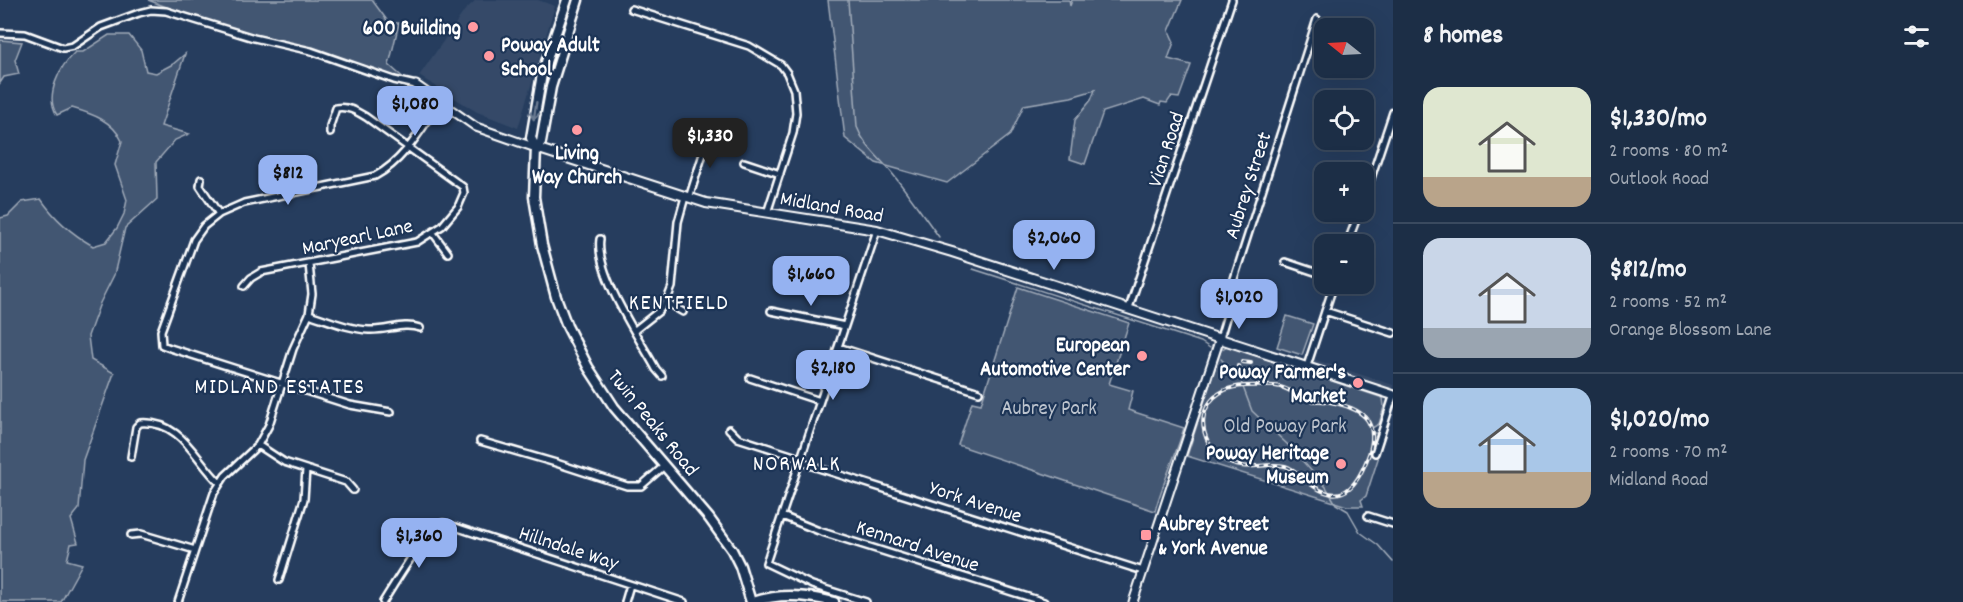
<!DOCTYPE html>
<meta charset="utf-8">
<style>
body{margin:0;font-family:Dekko,sans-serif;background:#25364d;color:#f1f3f6;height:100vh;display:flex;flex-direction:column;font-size:22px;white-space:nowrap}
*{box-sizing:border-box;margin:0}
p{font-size:20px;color:#a0a8b3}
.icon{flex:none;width:33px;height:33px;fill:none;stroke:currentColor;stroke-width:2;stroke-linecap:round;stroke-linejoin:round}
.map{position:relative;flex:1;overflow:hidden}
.panel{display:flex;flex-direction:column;background:#1c2e46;width:570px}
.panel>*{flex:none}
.needle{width:39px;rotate:288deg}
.fabs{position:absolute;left:1314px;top:18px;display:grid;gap:12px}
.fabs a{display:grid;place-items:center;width:60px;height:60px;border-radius:12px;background:#1c2e46;box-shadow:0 6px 24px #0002,0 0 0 2px #3a4a5f;font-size:30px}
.price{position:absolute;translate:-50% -51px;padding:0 14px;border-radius:12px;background:#95b2f1;color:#111;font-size:20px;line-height:39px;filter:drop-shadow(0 2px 3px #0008)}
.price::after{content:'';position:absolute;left:50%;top:36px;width:18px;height:14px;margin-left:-9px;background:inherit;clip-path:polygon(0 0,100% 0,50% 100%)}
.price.active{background:#222;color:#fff}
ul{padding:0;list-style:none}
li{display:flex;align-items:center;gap:18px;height:150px;padding:0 30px}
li+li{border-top:2px solid #3a4a5f}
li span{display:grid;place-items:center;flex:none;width:168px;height:120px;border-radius:18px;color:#555}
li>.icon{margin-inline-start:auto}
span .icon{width:72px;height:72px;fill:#fffc;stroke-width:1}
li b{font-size:26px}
h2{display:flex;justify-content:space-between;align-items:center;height:72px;padding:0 30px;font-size:26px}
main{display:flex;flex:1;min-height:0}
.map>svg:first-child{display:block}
</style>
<main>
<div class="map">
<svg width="1393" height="602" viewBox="0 0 1393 602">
<rect width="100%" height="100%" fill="#263d5e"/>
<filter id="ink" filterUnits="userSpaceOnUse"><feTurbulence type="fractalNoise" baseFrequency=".0167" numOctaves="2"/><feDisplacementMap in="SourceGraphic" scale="12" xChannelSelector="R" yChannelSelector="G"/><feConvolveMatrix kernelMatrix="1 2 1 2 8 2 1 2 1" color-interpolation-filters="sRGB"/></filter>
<g filter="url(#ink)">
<path fill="#344a68" d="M476 0H538L555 6 518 128 477 112 419 76 465 10Z
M1313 359 1393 385V406L1308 377Z"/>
<path fill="#425672" stroke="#a0aab8" stroke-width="1.5" d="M148 0H372L389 23H399L389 65 407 81 177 11Z
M828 0H1069L1070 6 1072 0H1182L1169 31 1174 42 1168 59 1191 65 1179 98 1171 97 1167 103 1161 102 1160 105 1144 99 1103 112 1085 164 1070 159 1075 120 1091 100 1095 90 1071 97 1024 105 1010 135 947 183 876 163 845 138Z
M109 35H129L141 50 146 71 156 73 173 64 185 54 161 126 189 134 175 140 156 162 157 199 125 228 114 275 100 303 88 336 91 360 114 373 83 460 79 509 71 519 78 543 71 544 67 560 82 564 61 602H0V218L8 216 22 202 41 199C54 218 72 234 93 246L106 242 117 228 124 214 127 200 115 165 122 141C113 121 93 114 72 108L57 115C44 96 60 66 75 52H83Z
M0 40 22 42 15 60 19 74 4 77 0 83Z
M1018 287 1129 323 1109 384 1133 391 1128 410 1184 428C1176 455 1163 482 1155 511L958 445 972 402 981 404Z
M1287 316 1313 324 1302 355 1277 347Z
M1227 346 1383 398 1384 407 1379 424 1372 428 1373 433H1379L1373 454 1378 459 1366 496 1361 500 1363 506H1347L1187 456 1221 350Z"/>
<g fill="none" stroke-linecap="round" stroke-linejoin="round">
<path stroke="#a4aebb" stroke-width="1.5" d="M848 0 857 127C864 146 878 156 891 172 908 193 923 215 939 237
M973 269 1201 342 1210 348
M1221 359 1240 379 1252 411 1287 444 1326 487 1336 504 1348 511 1360 532 1378 545 1393 562"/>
<g stroke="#fff" stroke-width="10">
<path id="minor" d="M631 9 749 46 781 65 787 73 794 90 796 113 793 133 767 213
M0 33 25 34 63 48 73 46 101 27 139 13 151 10 166 11 254 38 311 51 394 80 416 85
M744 162 780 174
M201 179 200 186 219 214
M689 198 710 132
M1364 199 1393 112
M433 233 448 253
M600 239C595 273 639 338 656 369L662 376
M1347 244 1359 212
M1285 262 1324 275
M244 286 251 278 261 272 417 242 442 226 458 207 464 193 463 187 366 117C356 111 348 106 336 108L330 126V133
M666 302 683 312
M1129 308 1232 0
M771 311 845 326
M1325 311 1393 333
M309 314C328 320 348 329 369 330 387 331 403 322 420 328
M635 330 659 311 666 302 672 287 678 222 685 197
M1220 338 1230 305 1232 285 1317 19
M838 347 979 392
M1307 366 1334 284
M750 378 820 401
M391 412 350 405 170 348 162 345 161 331 194 240 204 226 219 214 244 203 375 176C404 161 422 128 440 102
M729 429 738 438 794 456 809 465 1143 571
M480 441 556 463 627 486H641L664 466
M258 445 284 462 346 482 353 490
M1375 453 1393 397
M131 457 136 427 140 423C182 420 195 460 220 483
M782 516 819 531 1044 602
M1368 516 1393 524
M131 535 141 534 195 550
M279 580 304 499 306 469
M178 602 214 493 225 476 258 445 269 425 293 349 309 314 312 294 309 264
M383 602C397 580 421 537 443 523L684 602
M625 602 630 585
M866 602 812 585 766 563 877 230"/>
</g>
<g stroke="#fff" stroke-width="11">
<path id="tertiary" d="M416 85 476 127 536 148
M1133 602 1220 338"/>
</g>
<g stroke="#fff" stroke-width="12">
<path id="secondary" d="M536 148 706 203 877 230 952 252 1393 395"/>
</g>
<g stroke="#fff" stroke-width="13">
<path id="primary" d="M567 0 542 74 531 138 536 148 534 197 542 245 556 297 567 326 588 367 614 407 709 518 732 550 740 566 751 602
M536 148 541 142 551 87 578 0
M753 602C779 593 807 595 834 602"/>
</g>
<use href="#minor" stroke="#1d3557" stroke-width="5"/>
<use href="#tertiary" stroke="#1d3557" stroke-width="7"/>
<use href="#secondary" stroke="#1d3557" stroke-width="8"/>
<use href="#primary" stroke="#1d3557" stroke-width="8"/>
<g stroke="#fff" stroke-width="4">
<path id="rail" d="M1242 362 1251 363
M1238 366 1243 373 1250 378
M1275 386C1289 387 1295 396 1308 400 1315 402 1323 400 1330 402 1361 408 1380 420 1369 454 1360 479 1346 507 1315 487 1305 481 1296 469 1285 466 1267 462 1247 471 1230 463 1200 448 1191 407 1225 390 1239 384 1259 386 1275 386Z"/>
</g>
<use href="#rail" stroke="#1d3557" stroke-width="1.5" stroke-dasharray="4.5" stroke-linecap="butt"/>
</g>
<defs><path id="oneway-shaft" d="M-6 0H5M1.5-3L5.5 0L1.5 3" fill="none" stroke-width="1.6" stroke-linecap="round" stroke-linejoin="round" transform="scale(1.5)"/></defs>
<use stroke="#6c7c92" href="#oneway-shaft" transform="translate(535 111) rotate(99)"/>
</g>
<g fill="#ff9aa2" stroke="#1d3557" stroke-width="2">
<circle cx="473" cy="27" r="6"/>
<circle cx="489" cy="56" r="6"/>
<circle cx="577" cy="130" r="6"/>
<circle cx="1142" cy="356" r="6"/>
<circle cx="1358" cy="383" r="6"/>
<circle cx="1341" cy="464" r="6"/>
<rect x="1140" y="529" width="12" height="12" rx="3"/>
</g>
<g text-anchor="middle" stroke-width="4.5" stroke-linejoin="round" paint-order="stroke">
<g font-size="21" font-weight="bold" fill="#fff" stroke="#1d3557" text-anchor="end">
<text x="461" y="34">600 Building</text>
<text x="501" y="51" text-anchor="start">Poway Adult<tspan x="501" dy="24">School</tspan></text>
<text x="577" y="159" text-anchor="middle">Living<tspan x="577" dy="24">Way Church</tspan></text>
<text x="1130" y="351">European<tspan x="1130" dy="24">Automotive Center</tspan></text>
<text x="1346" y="378">Poway Farmer's<tspan x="1346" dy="24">Market</tspan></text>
<text x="1329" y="459">Poway Heritage<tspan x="1329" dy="24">Museum</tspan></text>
<text x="1158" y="530" text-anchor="start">Aubrey Street<tspan x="1158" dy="24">&amp; York Avenue</tspan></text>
</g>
<g font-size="21" fill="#fff" stroke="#1d3557">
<text transform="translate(1165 149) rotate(-72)" y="7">Vian Road</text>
<text transform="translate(1247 185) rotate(-72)" y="7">Aubrey Street</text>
<text transform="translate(832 206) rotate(10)" y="7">Midland Road</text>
<text transform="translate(357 236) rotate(-12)" y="7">Maryearl Lane</text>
<text transform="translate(654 422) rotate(51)" y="7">Twin Peaks Road</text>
<text transform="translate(976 501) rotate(18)" y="7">York Avenue</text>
<text transform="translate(918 545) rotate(18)" y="7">Kennard Avenue</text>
<text transform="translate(569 547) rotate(18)" y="7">Hillndale Way</text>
</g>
<g font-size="21" fill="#bdc4ce" stroke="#1d3557">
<text x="1049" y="414">Aubrey Park</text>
<text x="1285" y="432">Old Poway Park</text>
</g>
<g font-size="22" letter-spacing="1.5" fill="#fff" stroke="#1d3557">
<text x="679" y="309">KENTFIELD</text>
<text x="280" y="393">MIDLAND ESTATES</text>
<text x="797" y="470">NORWALK</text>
</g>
</g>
</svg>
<div class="fabs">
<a><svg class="needle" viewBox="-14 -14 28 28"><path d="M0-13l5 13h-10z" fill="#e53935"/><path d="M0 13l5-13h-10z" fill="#a0a8b3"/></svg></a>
<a><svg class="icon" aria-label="locate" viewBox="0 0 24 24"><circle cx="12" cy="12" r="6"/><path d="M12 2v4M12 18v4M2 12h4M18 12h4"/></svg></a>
<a>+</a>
<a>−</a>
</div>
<b class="price" style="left:415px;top:137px">$1,080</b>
<b class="price active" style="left:710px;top:169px">$1,330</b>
<b class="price" style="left:288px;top:206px">$812</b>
<b class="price" style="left:1054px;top:271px">$2,060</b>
<b class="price" style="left:811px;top:307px">$1,660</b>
<b class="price" style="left:1239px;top:330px">$1,020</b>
<b class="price" style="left:833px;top:401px">$2,180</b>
<b class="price" style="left:419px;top:569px">$1,360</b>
</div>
<section class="panel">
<h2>8 homes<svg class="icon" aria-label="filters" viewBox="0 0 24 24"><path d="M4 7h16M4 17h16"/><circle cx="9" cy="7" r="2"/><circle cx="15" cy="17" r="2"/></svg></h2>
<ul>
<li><span style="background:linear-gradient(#dfe7d0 75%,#b9a48a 0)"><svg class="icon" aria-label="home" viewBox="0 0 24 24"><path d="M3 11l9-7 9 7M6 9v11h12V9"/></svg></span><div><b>$1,330/mo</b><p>2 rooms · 80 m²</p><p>Outlook Road</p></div></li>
<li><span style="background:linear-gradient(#c9d6e8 75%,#9aa5b1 0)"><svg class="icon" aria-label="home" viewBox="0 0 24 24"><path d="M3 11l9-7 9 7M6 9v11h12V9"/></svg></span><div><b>$812/mo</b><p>2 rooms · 52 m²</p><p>Orange Blossom Lane</p></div></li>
<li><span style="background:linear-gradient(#a9c7e8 70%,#b9a48a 0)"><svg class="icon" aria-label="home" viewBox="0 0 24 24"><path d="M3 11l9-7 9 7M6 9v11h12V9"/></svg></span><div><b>$1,020/mo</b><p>2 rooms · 70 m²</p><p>Midland Road</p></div></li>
</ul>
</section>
</main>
